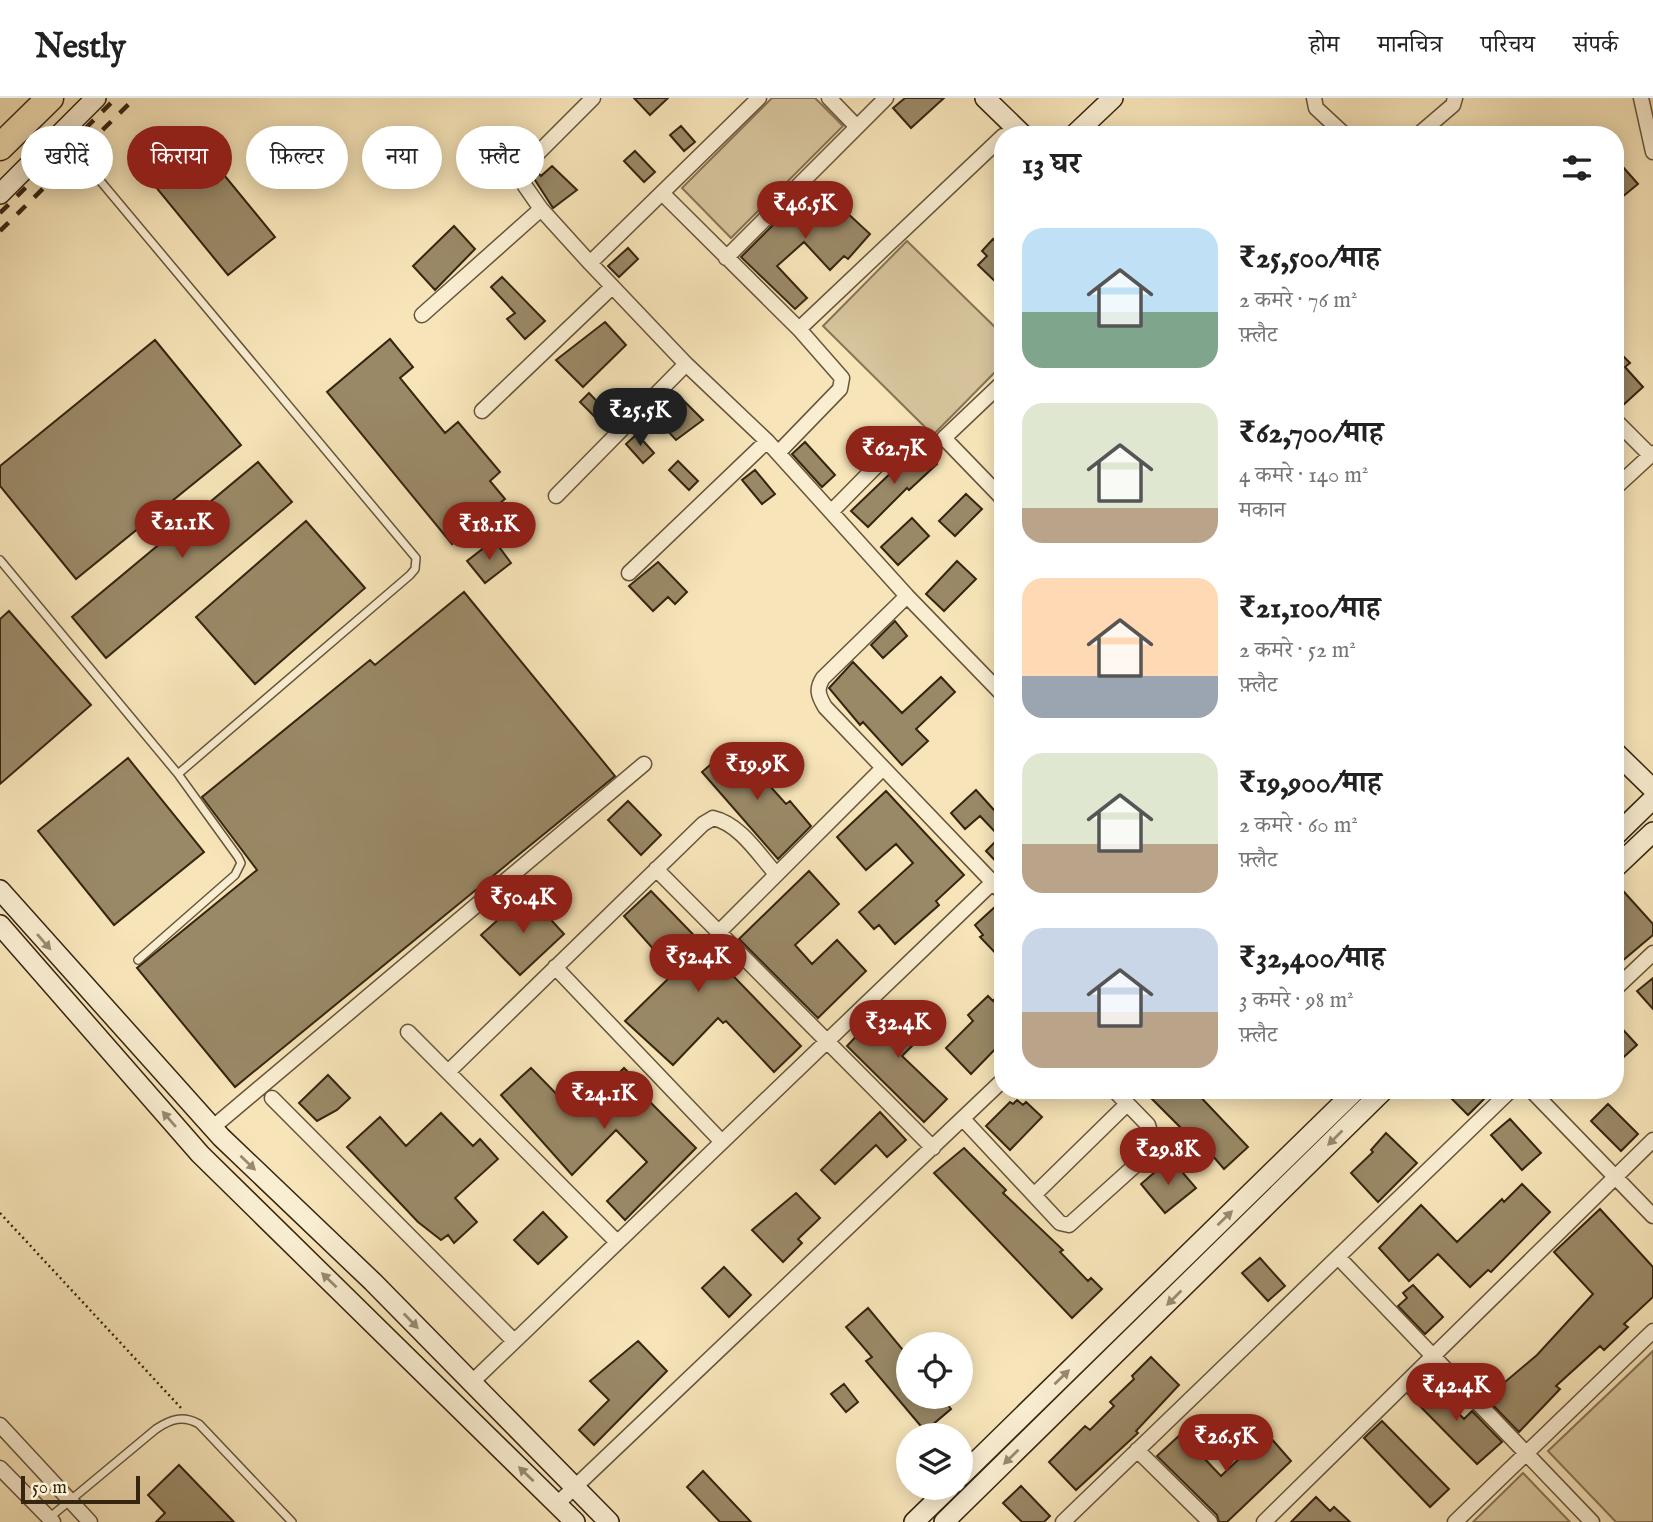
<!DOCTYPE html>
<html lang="hi">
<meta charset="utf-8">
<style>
body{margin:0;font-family:"IM FELL English","Noto Serif Devanagari",serif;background:#f6f6f6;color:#222;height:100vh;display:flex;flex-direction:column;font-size:26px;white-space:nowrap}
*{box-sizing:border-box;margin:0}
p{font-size:23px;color:#767676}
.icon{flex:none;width:38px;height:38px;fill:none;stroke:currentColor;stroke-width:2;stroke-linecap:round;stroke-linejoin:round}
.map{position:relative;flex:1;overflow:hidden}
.side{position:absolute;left:994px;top:28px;width:630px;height:973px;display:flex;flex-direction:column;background:#fff;border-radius:28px;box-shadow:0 4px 18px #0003}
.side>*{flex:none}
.hud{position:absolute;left:21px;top:28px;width:665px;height:63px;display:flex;gap:14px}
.controls{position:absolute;left:896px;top:1234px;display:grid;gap:14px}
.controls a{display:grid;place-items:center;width:77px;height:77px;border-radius:50%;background:#fff;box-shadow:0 4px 18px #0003;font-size:35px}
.scale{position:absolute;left:21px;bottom:18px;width:119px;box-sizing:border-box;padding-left:7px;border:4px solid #36250f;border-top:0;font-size:19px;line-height:24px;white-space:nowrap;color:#36250f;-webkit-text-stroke:5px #faeed2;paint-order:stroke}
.price{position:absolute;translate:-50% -60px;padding:0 16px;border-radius:24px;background:#8f2418;color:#fff;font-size:23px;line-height:46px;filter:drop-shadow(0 2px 4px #0008)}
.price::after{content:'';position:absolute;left:50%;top:42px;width:21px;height:16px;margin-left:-10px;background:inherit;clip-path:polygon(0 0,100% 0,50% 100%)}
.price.selected{background:#222;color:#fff}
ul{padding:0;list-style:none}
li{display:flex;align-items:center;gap:21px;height:175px;padding:0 28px}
li span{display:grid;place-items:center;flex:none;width:196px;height:140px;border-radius:21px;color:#555}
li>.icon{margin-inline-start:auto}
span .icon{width:84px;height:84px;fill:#fffc;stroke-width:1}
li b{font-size:30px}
h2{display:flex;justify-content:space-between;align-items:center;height:84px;padding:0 28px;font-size:30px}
.pill{padding:0 24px;border-radius:32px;background:#fff;box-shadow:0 4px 18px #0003;font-size:24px;line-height:63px}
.pill.selected{background:#8f2418;color:#fff}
header{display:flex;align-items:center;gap:42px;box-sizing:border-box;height:98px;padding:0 35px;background:#fff;border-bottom:2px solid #e0e0e0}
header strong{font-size:33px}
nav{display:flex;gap:38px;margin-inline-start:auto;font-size:24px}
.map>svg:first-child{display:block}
</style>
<header>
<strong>Nestly</strong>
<nav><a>होम</a><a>मानचित्र</a><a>परिचय</a><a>संपर्क</a></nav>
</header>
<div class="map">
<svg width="1653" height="1424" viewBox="0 0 1653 1424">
<rect width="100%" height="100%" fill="#f7e5b9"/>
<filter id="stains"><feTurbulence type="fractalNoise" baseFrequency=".00286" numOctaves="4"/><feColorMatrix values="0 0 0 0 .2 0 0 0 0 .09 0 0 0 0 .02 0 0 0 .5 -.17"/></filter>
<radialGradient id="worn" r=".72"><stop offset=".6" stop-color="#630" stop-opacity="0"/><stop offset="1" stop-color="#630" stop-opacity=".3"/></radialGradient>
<path fill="#d6c49c" stroke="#867456" stroke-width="2" d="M772 0H815L843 28 731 140 682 90Z
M907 143 1003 237V266L933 337 823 228Z
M1653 1253V1424H1616L1548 1353Z
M1523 1375 1570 1424H1473Z"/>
<path fill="#9a8967" stroke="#36250f" stroke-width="2" d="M634 0H668L650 17Z
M905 0H944L911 30 893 10Z
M681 28 695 44 684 53 670 37Z
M197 44 275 139 228 177 150 82 156 77 149 69 167 55 180 46 186 53Z
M635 53 655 74 644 84 624 63Z
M1615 60 1638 86 1615 105Z
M552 68 577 92 553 110 533 79 538 75 541 78Z
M818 88 870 136 848 161 844 158 830 172 804 144 777 168 807 200 795 211 741 159 793 107 796 110Z
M454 128 475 151 435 192 413 168Z
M993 141 1003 151V191L978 167 987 158 982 153Z
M628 150 638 161 619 179 608 168Z
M502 179 545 223 525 241 507 221 515 215 491 189Z
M605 224 626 247 583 289 556 262Z
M390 241 413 269 400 280 445 335 458 324 500 374 490 383 505 401 452 446 327 294Z
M155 242 241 347 76 481 0 388V368Z
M1615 250 1630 265 1625 269 1643 289 1622 308 1615 301Z
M589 295 610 317 602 326 580 304Z
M679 298 703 322 676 342 654 318Z
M637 336 654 355 643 365 626 346Z
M805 344 835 377 822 389 792 356Z
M919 348 937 366 909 392 907 390 868 429 851 413Z
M678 363 698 383 689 392 669 372Z
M258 364 292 404 106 560 72 519Z
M755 372 775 396 762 406 742 382Z
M966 396 982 411 955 438 939 423Z
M912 420 929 438 898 467 881 449Z
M306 423 365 490 255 586 196 519Z
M494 442 511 465 485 485 467 463Z
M957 463 976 481 944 513 926 496Z
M658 464 687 494 675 506 668 499 653 513 629 488Z
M464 494 615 678 235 989 137 870 257 772 202 699 370 562 375 567Z
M9 513 91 607 0 686V521Z
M895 523 907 538 883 560 871 547Z
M853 564 902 615 941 579 955 594 916 631 928 643 902 667 863 624 860 627 829 590Z
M733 647 786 706 790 703 811 728 778 761 702 674Z
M128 660 204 754 114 827 38 733Z
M976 692 1003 722V771L986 753 1000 739 980 718 965 731 951 715Z
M886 693 964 777 936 803 939 807 895 846 879 827 874 831 859 814 913 765 896 746 866 772 837 739Z
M628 703 661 737 641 757 608 722Z
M809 773 839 806 795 847 812 866 837 842 866 873 818 920 739 841Z
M1615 784 1653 826V837L1615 869Z
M651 793 801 948 774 974 726 923 723 925 718 920 673 967 625 923 672 877 673 873 624 818Z
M527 796 564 836 520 877 481 837Z
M996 808 1003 815V863L980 839 983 837 975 827Z
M1653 880V911L1637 893Z
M1003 893V943L971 976 946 950 973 923 968 917 988 898 993 903Z
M897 905 926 934 902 958 947 1001 924 1024 847 948 865 929 869 932Z
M1615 923 1637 947 1615 967Z
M531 970 577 1017 624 970 645 991 641 995 696 1050 625 1122 607 1103 647 1064 616 1032 572 1077 501 997Z
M328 977 350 1000 337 1012 317 1023 299 1005Z
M1143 992H1194L1248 1049 1224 1071 1189 1030 1185 1034Z
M1443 992H1493L1468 1017Z
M1017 1002 1023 1007 1026 1004 1042 1019 1010 1052 986 1028 1010 1004 1013 1006Z
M1608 1006 1638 1036 1621 1053 1591 1023Z
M880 1014 906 1042 887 1059 876 1047 835 1086 821 1072Z
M441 1015 473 1048 480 1041 498 1061 455 1100 477 1124 454 1145 448 1137 441 1142 418 1124 347 1049 380 1019 406 1048Z
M1510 1021 1541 1055 1522 1072 1491 1037Z
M1386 1035 1417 1065 1378 1104 1351 1075 1373 1054 1371 1052Z
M964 1050 1006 1092 1003 1095 1063 1152 1060 1154 1088 1183 1091 1180 1102 1191 1072 1220 934 1075Z
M1163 1067 1170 1075 1177 1068 1196 1090 1165 1115 1141 1086Z
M1522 1086 1550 1114 1491 1174 1488 1172 1470 1189 1438 1156 1409 1183 1379 1150 1421 1107 1457 1144 1502 1101 1504 1104Z
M796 1095 820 1120 798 1141 802 1145 783 1164 752 1132Z
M1600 1111 1653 1169V1199L1624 1226 1628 1229 1604 1252 1600 1248 1556 1288 1560 1291 1519 1334 1486 1300 1537 1257 1593 1196 1554 1154Z
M543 1114 567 1139 538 1166 514 1142Z
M1260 1160 1285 1188 1268 1203 1242 1175Z
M724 1169 751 1197 729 1219 702 1190Z
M1413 1187 1443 1219 1425 1236 1398 1208 1407 1200 1403 1195Z
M868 1210 908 1258V1298H941L951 1311 925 1333 866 1263 872 1259 846 1229Z
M638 1243 667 1273 594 1347 579 1332 609 1302 590 1283Z
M1151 1259 1179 1287 1136 1333 1138 1335 1076 1392 1049 1364 1085 1328 1090 1332 1114 1308 1110 1304 1134 1281 1132 1278Z
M1424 1280 1464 1321 1472 1313 1502 1344 1477 1366 1408 1296Z
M844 1286 858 1304 846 1314 831 1296Z
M1382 1323 1449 1391 1430 1409 1364 1340Z
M1181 1336 1221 1378 1264 1337 1269 1338 1291 1363 1227 1424H1219L1217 1417 1157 1358Z
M179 1367 234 1424H156L165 1415 148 1397Z
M703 1373 751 1424H720L687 1389Z
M1021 1388 1050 1418 1044 1424H1022L1003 1405Z
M1316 1399 1330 1413 1334 1409 1350 1424H1291Z"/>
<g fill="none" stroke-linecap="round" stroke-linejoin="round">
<g stroke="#66553a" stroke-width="10">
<path id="lane" d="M61 36 416 460 415 471 410 477 178 676
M0 462 178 676 238 759 241 765 235 777 138 862
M49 1420 156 1331C171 1321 183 1317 199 1326L292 1424"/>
</g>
<g stroke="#66553a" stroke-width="17">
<path id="street" d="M593 0 530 63 523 76 525 88 541 111 590 165 686 266 767 343 907 498 1003 597
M829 0 857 29
M1314 0 1316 10 1345 37
M1641 0 1653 54
M1418 37 1453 7 1455 0
M662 95 799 231 842 280 840 291 778 355
M726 160 886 0
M590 165 759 0
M422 217 541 111
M799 231 1003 38
M1003 284 944 340 1003 401
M482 313 612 189
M1615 322 1650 357
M1615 390 1653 355
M556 398 686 266
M832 413 897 347
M629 475 767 343
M907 498 823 580C816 591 818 597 825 609L1003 795
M656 771 933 1050
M719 834 883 670
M555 869 722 1044
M1615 891 1653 855
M408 934 617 1144
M448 974 703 726 713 720C740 726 759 757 776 776
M1531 992 1653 1118
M272 1000 514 1243
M963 1021 1060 1125 1069 1127 1150 1054 1154 1046 1148 1027 1114 992
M212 1030 644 666
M1034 1097 1127 1006
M1338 1159 1592 1424
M471 1285 993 784
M0 1327 90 1424
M1137 1352 1210 1424
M0 1370 53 1424
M557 1406 1003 982
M1063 1424 1511 992
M1264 1424 1653 1042
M1455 1424 1653 1233"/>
</g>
<g stroke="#36250f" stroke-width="22">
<path id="secondary" d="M985 0 1023 37
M1074 37 1113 0
M0 96 96 0
M1615 654 1653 691
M1615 738 1653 701
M1615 770 1653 734
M0 792 221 1039 373 1184 609 1424
M0 827 200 1056 575 1424
M961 1378 1356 992
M914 1424 949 1390
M944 1424 1384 992"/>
</g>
<g stroke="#36250f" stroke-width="29">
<path id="highway" d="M0 49 50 0"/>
</g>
<path stroke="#36250f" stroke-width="2.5" stroke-dasharray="2 3.5" stroke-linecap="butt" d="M0 1115 181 1310"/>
<use href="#lane" stroke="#faeed2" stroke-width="7"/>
<use href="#street" stroke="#faeed2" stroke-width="14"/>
<use href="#secondary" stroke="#faeed2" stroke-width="19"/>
<use href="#highway" stroke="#f7e5b9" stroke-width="26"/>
<path stroke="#36250f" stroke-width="4.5" stroke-dasharray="12 12" stroke-linecap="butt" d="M0 115 116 0
M0 133 135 0"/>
</g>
<defs><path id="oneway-solid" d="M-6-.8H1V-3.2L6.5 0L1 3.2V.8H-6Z" transform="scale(1.75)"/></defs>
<g fill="#988a70">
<use href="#oneway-solid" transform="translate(44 844) rotate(49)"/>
<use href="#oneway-solid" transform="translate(169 1021) rotate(-131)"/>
<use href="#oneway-solid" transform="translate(1335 1040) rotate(135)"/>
<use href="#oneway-solid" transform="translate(248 1065) rotate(44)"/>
<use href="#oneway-solid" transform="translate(1225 1120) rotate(-44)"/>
<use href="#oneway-solid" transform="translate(329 1182) rotate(-136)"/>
<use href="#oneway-solid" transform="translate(1174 1200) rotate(135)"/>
<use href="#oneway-solid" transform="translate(411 1223) rotate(46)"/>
<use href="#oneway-solid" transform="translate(1062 1279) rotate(-44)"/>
<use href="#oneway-solid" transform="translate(1011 1359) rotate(136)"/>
<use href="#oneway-solid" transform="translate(526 1376) rotate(-136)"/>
</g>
<rect width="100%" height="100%" filter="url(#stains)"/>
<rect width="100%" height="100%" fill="url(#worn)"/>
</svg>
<div class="controls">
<a><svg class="icon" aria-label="locate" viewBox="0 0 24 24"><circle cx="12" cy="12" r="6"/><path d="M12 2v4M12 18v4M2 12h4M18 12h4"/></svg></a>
<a><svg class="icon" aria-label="layers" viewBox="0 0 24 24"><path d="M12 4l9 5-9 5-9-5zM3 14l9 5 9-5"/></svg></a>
</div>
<div class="scale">50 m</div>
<b class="price" style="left:805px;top:143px">₹46.5K</b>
<b class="price selected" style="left:640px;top:350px">₹25.5K</b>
<b class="price" style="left:894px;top:388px">₹62.7K</b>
<b class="price" style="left:182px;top:462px">₹21.1K</b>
<b class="price" style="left:489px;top:464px">₹18.1K</b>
<b class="price" style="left:757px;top:704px">₹19.9K</b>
<b class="price" style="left:523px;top:837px">₹50.4K</b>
<b class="price" style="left:698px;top:896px">₹52.4K</b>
<b class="price" style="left:898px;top:962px">₹32.4K</b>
<b class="price" style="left:604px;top:1033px">₹24.1K</b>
<b class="price" style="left:1168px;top:1089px">₹29.8K</b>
<b class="price" style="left:1456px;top:1325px">₹42.4K</b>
<b class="price" style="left:1226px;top:1376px">₹26.5K</b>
<div class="hud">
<a class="pill">खरीदें</a>
<a class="pill selected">किराया</a>
<a class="pill">फ़िल्टर</a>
<a class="pill">नया</a>
<a class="pill">फ़्लैट</a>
</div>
<section class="side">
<h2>13 घर<svg class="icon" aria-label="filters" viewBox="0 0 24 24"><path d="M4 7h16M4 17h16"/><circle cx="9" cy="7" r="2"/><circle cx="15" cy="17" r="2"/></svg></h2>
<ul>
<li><span style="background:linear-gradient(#bfe0f5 60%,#7fa58c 0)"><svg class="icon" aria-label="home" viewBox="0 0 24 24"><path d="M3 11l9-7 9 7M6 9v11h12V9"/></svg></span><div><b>₹25,500/माह</b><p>2 कमरे · 76 m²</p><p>फ़्लैट</p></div></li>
<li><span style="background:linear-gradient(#dfe7d0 75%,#b9a48a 0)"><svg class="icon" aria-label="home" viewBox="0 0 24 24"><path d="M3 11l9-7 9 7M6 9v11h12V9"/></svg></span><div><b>₹62,700/माह</b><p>4 कमरे · 140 m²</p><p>मकान</p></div></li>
<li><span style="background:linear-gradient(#ffd9b3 70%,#9aa5b1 0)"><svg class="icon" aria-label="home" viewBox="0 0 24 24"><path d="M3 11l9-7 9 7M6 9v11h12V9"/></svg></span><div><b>₹21,100/माह</b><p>2 कमरे · 52 m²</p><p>फ़्लैट</p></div></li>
<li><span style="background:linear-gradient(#dfe7d0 65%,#b9a48a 0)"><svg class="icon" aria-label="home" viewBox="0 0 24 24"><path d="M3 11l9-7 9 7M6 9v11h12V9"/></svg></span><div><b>₹19,900/माह</b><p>2 कमरे · 60 m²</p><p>फ़्लैट</p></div></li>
<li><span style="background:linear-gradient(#c9d6e8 60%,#b9a48a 0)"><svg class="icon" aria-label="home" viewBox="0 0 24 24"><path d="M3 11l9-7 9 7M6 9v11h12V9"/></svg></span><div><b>₹32,400/माह</b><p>3 कमरे · 98 m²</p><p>फ़्लैट</p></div></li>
</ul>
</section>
</div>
